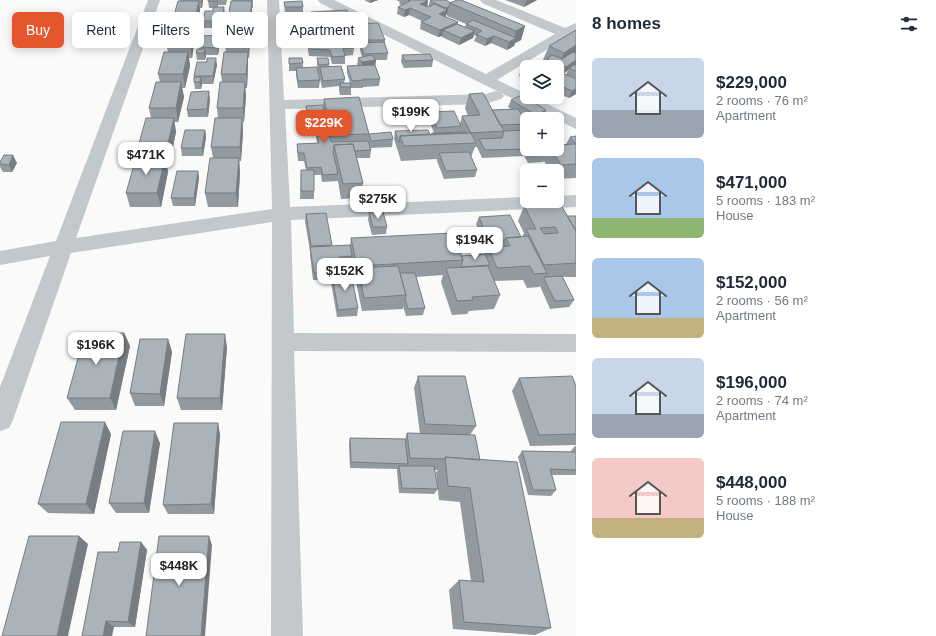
<!DOCTYPE html>
<meta charset="utf-8">
<style>
body{margin:0;font-family:Helvetica,sans-serif;background:#f6f6f7;color:#1f2937;height:100vh;display:flex;flex-direction:column;font-size:15px;white-space:nowrap}
*{box-sizing:border-box;margin:0}
p{font-size:13px;color:#747a83}
.icon{flex:none;width:22px;height:22px;fill:none;stroke:currentColor;stroke-width:2;stroke-linecap:round;stroke-linejoin:round}
.map{position:relative;flex:1;overflow:hidden}
.side{display:flex;flex-direction:column;background:#fff;width:360px}
.side>*{flex:none}
.guide{position:absolute;left:12px;top:12px;width:380px;height:36px;display:flex;gap:8px}
.controls{position:absolute;left:520px;top:60px;display:grid;gap:8px}
.controls a{display:grid;place-items:center;width:44px;height:44px;border-radius:6px;background:#fff;box-shadow:0 2px 10px #0003;font-size:20px}
.price{position:absolute;translate:-50% -34px;padding:0 9px;border-radius:8px;background:#fff;color:#222;font-size:13px;line-height:26px;filter:drop-shadow(0 1px 2px #0008)}
.price::after{content:'';position:absolute;left:50%;top:24px;width:12px;height:9px;margin-left:-6px;background:inherit;clip-path:polygon(0 0,100% 0,50% 100%)}
.price.on{background:#e4572e;color:#fff}
ul{padding:0;list-style:none}
li{display:flex;align-items:center;gap:12px;height:100px;padding:0 16px}
li span{display:grid;place-items:center;flex:none;width:112px;height:80px;border-radius:6px;color:#555}
li>.icon{margin-inline-start:auto}
span .icon{width:48px;height:48px;fill:#fffc;stroke-width:1}
li b{font-size:17px}
h2{display:flex;justify-content:space-between;align-items:center;height:48px;padding:0 16px;font-size:17px}
.tag{padding:0 14px;border-radius:6px;background:#fff;box-shadow:0 2px 10px #0003;font-size:14px;line-height:36px}
.tag.on{background:#e4572e;color:#fff}
main{display:flex;flex:1;min-height:0}
.map>svg:first-child{display:block}
</style>
<main>
<div class="map">
<svg width="576" height="636" viewBox="0 0 576 636">
<rect width="100%" height="100%" fill="#fafaf8"/>
<g fill="none" stroke-linecap="round" stroke-linejoin="round">
<path fill="#c3c8cc" fill-rule="evenodd" d="M148 0H160L76 238 272 209 267 0H279L284 100 485 94 496 91 501 93 320 3 318 0H334L486 74 555 34 482 3 480 0H496L565 28 576 23V41L566 38 497 80 527 94V97H533L576 118V129L501 93 504 96 501 99 485 104 285 109 290 207 527 197V201H557V196L576 195V207L291 220 294 333 576 334V352L294 351 303 636H271L272 222 71 253 13 420 9 428 0 431V387L50 256 0 265V251L56 241Z"/>
</g>
<path fill="#929a9f" fill-rule="evenodd" d="M180 0H203L202 8H200V14L197 32H195V38L192 58H189L190 66 185 88H182L184 97 178 122H174L176 132 170 161H166L168 172 161 207H130L126 193 141 158 138 147 151 118 149 108 160 82 158 74 168 52 166 44 174 25 173 19Z
M208 0H227L226 5H218V7L225 14 222 28H204L203 21 213 11V8H209Z
M232 0H253V8H252V14L251 32H250V38L249 58H248V66L247 88H245L246 96 244 122H243V132L241 161H239L240 172 238 207H208L205 193 213 158 211 147 218 118 217 108 222 82 221 74 226 52 225 44 229 25 228 18Z
M364 0H378L370 3Z
M396 0H426L428 1 427 7H428L430 1 451 3 466 2 525 26 521 40 515 43 514 46 507 50 491 43 485 46 474 41 476 36 474 35 473 38 459 45 442 37V36L438 37 420 29 421 22 422 21 409 15 404 17 397 14 398 7 402 5 399 4 400 2ZM447 14V16L466 24 465 27 458 24 446 17V15Z
M505 0H537L524 7Z
M284 2 303 7V14H285Z
M311 12 349 16 356 21V24L385 40V45L388 53 387 60H376L375 65 380 79 379 86 363 87V88H351V95H340L339 91V86L322 88 319 74V72H318L317 65V58L329 64V67L345 79 344 83H350L347 73V66L357 65 358 58 362 57 360 50V48L358 42H341L354 48 353 55 345 56V64H332L330 57 309 56 308 51V44L326 43 324 37 325 29 310 30 309 25V18H311Z
M576 30V94L569 98 557 93V74L560 73 558 72 557 74V67H527V79L519 76 521 69 534 61 544 65 546 61 543 60 549 46ZM568 70 566 75 563 74Z
M219 35 220 43 218 55H206L205 60H197L196 53 199 49V47Z
M402 55 433 60 432 67 404 68 401 62Z
M289 58 303 63V68L320 80 319 88H298L296 76V71H289Z
M207 62 217 65 213 84H202L201 89H195L194 82V76Z
M469 94 492 110 511 109 508 107 511 100 546 110 543 117 540 119H527L523 116 527 123 525 130 527 149 545 153 547 149H557L566 144 570 137 576 136V178L557 179V171H550L544 161 543 162 528 163 524 156 482 158 477 147H475L471 157 477 170 475 177 444 179 437 161V159L401 161 394 139 395 131 430 134H431L432 133H434L429 120 430 112 460 124 462 116H468L465 108Z
M210 99 208 117H188L187 110Z
M324 99 369 134 368 141 371 150 370 158H357L363 183 361 198 341 199 338 181 322 182 321 175H314V199H300L301 170H306L304 161H298L297 151V144L317 143 315 131H309L306 113V106L323 105Z
M205 130 206 137 203 156H182L181 148Z
M369 134 393 139 392 147 370 148 368 141Z
M0 162 17 163 12 172H3L0 167Z
M198 171 199 178 195 206H173L171 198Z
M524 206 567 216H576V277H562L574 300 569 307 550 309 540 286 539 287 527 288 523 280 494 281 500 295 494 309 469 311 467 314 452 315 441 282 443 275 416 277 425 308 423 315 406 316 403 306V309L362 311 356 282V280H355L351 263 340 264 341 272V274L358 308 357 316 337 317 331 282V280H313L310 255V251L305 221 306 214 332 245 331 246 350 245 351 238 461 256 485 254 488 248H486L476 224 479 217 521 237H522L524 233 518 221Z
M369 212 387 227 386 234 372 235 368 220Z
M124 333 130 346 116 410H75L67 398Z
M168 339 172 352 164 406H135L130 393Z
M227 347 222 410H181L177 398Z
M418 376 476 426 470 435 551 628 535 635 453 629 449 590 459 580 471 581 460 502 439 500 436 472 438 470H434L438 489 434 494 399 493 397 471V469L350 468 349 444 350 438 405 439 407 433 420 434 414 388Z
M519 378 576 386V445L530 446 512 391Z
M218 423 220 435 214 514H168L163 505Z
M111 434 94 514 48 513 38 504Z
M160 443 149 513H116L109 503Z
M575 446H576V475H552L556 490 551 496 528 495 518 457 522 451 570 452Z
M141 542 147 550 135 627H114L82 636 118 552Z"/>
<path fill="#777d82" d="M201 0H203L202 8Z
M217 0 218 5 217 8Z
M371 0H378L370 3Z
M527 0H537L524 7Z
M199 1 200 14 197 32 195 18Z
M252 1V14L251 32 250 18Z
M428 1 427 8 420 4Z
M224 7 225 14 222 28V21Z
M449 7 447 14 446 15V17L439 14 446 11V8Z
M410 8 409 15 404 17 405 10Z
M458 22 456 29 443 30 442 36 438 37 440 30Z
M194 25 195 38 192 58 190 44Z
M250 25V38L249 58 248 44Z
M525 26 521 40 515 43 514 46 507 50 509 42 514 40 516 31Z
M475 31 473 38 459 45 461 38Z
M219 35 220 43 218 55 217 48Z
M494 36 491 43 485 46 487 39Z
M576 45V56L560 64 564 53Z
M205 49 206 56 205 60 204 53Z
M188 52 190 66 185 88 183 74Z
M248 52V66L247 88 246 74Z
M216 58 217 65 213 84V76Z
M376 60 375 67 362 70V62Z
M576 60V66L569 68 568 70 563 74 566 67Z
M201 77 202 84 201 89 200 82Z
M181 82 184 97 178 122 176 108Z
M245 82 246 96 244 122 243 108Z
M576 89V94L569 98 572 91Z
M209 91 210 99 208 117 207 109Z
M546 110 543 117 540 119H534L536 115Z
M174 118 176 132 170 161 167 147Z
M242 118 243 132 241 161 240 147Z
M205 130 206 137 203 156 202 148Z
M13 155 17 163 12 172 9 165Z
M165 158 168 172 161 207 157 193Z
M239 158 240 172 238 207 236 193Z
M198 171 199 178 195 206 194 198Z
M124 333 130 346 116 410 110 398Z
M225 334 227 347 222 410 220 398Z
M168 339 172 352 164 406 160 394Z
M105 422 111 434 94 514 86 504Z
M218 423 220 435 214 514 211 504Z
M155 431 160 443 149 513 144 503Z
M79 536 88 544 68 636H57Z
M209 536 212 545 205 636H201Z
M141 542 147 550 135 627 128 622Z
M106 621 114 627 112 636H103Z"/>
<path fill="#aab3b9" stroke="#777d82" fill-rule="evenodd" d="M208 0H217V2L208 1Z
M408 0H426L428 1 420 4 428 7 435 4 447 10 439 14 458 22 440 30 421 22 431 17 410 8 405 10 398 7 410 1Z
M432 0H446L451 3H450L449 7 446 8 430 1Z
M457 0H461L525 26 516 31 450 3Z
M178 1H199L195 18 173 19Z
M231 1H252L250 18H228Z
M302 1 303 7H285L284 2Z
M213 7H224L222 21H203L205 11H213Z
M347 10 349 16H354L356 21 311 23 309 18 312 17 311 12Z
M473 20 516 38 509 42 494 36 487 39 476 34 482 31 466 24Z
M378 23 385 40H360L358 35H339L341 43 352 42 354 48H343L345 56 332 57 330 50 309 49 308 44 328 43 324 30H326L325 25Z
M457 24 475 31 461 38 443 30Z
M172 25H194L190 44H166Z
M228 25H250L248 44H225Z
M576 30V45L564 53 549 46Z
M219 35 217 48 199 47 202 36Z
M384 42 388 53 364 54 360 43Z
M197 49H205L204 53H196Z
M164 52H188L183 74H158Z
M224 52H248L246 74H221Z
M573 52 576 53V60L566 67 547 59 552 55 562 59Z
M430 54 433 60 405 61 402 55Z
M371 55 376 60 362 62 358 58Z
M207 58H216L213 76H194L197 62H207Z
M289 58H302L303 63 289 64Z
M317 58H328L329 64 319 65Z
M534 61 548 67H527V71L521 69Z
M576 64V71L569 68Z
M375 65 380 79H363L364 80 352 81 347 66Z
M341 66 345 79 323 81 320 67Z
M317 67 320 80 298 81 296 68Z
M560 72 576 79V89L572 91 557 84V74Z
M194 77H201L200 82H194Z
M156 82H181L176 108H149Z
M220 82H245L243 108H217Z
M340 83H350L351 87H341Z
M209 91 207 109 187 110 191 92Z
M483 93 504 131 471 133 462 116 480 115 469 94Z
M522 95 546 110 536 115 511 100Z
M359 97 369 134 332 135 324 99Z
M323 105 331 142 368 141 371 150 355 151 353 144 334 145 333 152 338 174 323 175 321 167 307 168 304 153H298L297 144 319 143 315 123 309 124 306 106Z
M518 109 527 124 500 125 492 110Z
M454 111 461 126 437 128 430 112Z
M146 118H174L167 147H138Z
M215 118H242L240 147H211Z
M185 130H205L202 148H181Z
M428 130 430 134 400 136 399 143 395 131Z
M525 130 527 133V149L485 150 479 139 502 138 504 131Z
M391 132 393 139 371 141 369 134Z
M465 132 466 133 432 134V133Z
M471 133 476 143 404 146 400 136Z
M576 136V144L570 137Z
M353 144 363 183 343 184 334 145Z
M576 144V164L561 165 551 149H557V145Z
M527 149H543L547 155 531 156Z
M469 152 477 170 446 171 439 153Z
M4 155H13L9 165 0 164V162Z
M136 158H165L157 193H126Z
M210 158H239L236 193H205Z
M301 170H314V191H301Z
M177 171H198L194 198H171Z
M561 205 576 231V263L544 265 526 229H536L524 206ZM555 227 558 233 544 234 540 228Z
M369 212H383L387 227H373Z
M326 213 332 245 311 246 306 214Z
M510 215 521 237 506 238 505 240 489 241 479 217Z
M567 216H576V231Z
M453 233 463 260 357 266 351 238Z
M528 236 547 273 534 274 530 266 497 268 488 247 510 246 506 238Z
M350 245 352 256 339 257 341 272 314 273 310 247Z
M485 254 490 265 461 267 463 260 461 256Z
M398 266 406 295 364 298 358 268Z
M488 266 500 295 472 297 473 300 457 301 446 268Z
M400 273H415L425 308 408 309 405 299 406 295Z
M351 274 358 308 338 310 332 275Z
M562 276 574 300 555 301 544 279 545 277Z
M85 333H124L110 398H67Z
M186 334H225L220 398H177Z
M140 339H168L160 394 130 393Z
M418 376H465L476 426 425 424Z
M572 376 576 386V434L539 435 519 378Z
M61 422H105L86 504H38Z
M174 423H218L211 504 163 505Z
M123 431H155L144 503H109Z
M407 433 475 435 480 460 445 457 444 459 410 458Z
M350 438 405 439 408 464 351 462Z
M522 451 576 452V470L550 469 556 490H533Z
M445 457 517 462 551 628 464 622 459 580 484 582 470 488 448 486Z
M399 466H434L438 489 402 488Z
M29 536H79L57 636H2Z
M159 536H209L201 636H146Z
M120 542H141L128 622 106 621 103 636H82L98 552H118Z"/>
</svg>
<div class="controls">
<a><svg class="icon" aria-label="layers" viewBox="0 0 24 24"><path d="M12 4l9 5-9 5-9-5zM3 14l9 5 9-5"/></svg></a>
<a>+</a>
<a>−</a>
</div>
<b class="price" style="left:411px;top:133px">$199K</b>
<b class="price on" style="left:324px;top:144px">$229K</b>
<b class="price" style="left:146px;top:176px">$471K</b>
<b class="price" style="left:378px;top:220px">$275K</b>
<b class="price" style="left:475px;top:261px">$194K</b>
<b class="price" style="left:345px;top:292px">$152K</b>
<b class="price" style="left:96px;top:366px">$196K</b>
<b class="price" style="left:179px;top:587px">$448K</b>
<div class="guide">
<a class="tag on">Buy</a>
<a class="tag">Rent</a>
<a class="tag">Filters</a>
<a class="tag">New</a>
<a class="tag">Apartment</a>
</div>
</div>
<section class="side">
<h2>8 homes<svg class="icon" aria-label="filters" viewBox="0 0 24 24"><path d="M4 7h16M4 17h16"/><circle cx="9" cy="7" r="2"/><circle cx="15" cy="17" r="2"/></svg></h2>
<ul>
<li><span style="background:linear-gradient(#c9d6e8 65%,#9aa5b1 0)"><svg class="icon" aria-label="home" viewBox="0 0 24 24"><path d="M3 11l9-7 9 7M6 9v11h12V9"/></svg></span><div><b>$229,000</b><p>2 rooms · 76 m²</p><p>Apartment</p></div></li>
<li><span style="background:linear-gradient(#a9c7e8 75%,#8fb573 0)"><svg class="icon" aria-label="home" viewBox="0 0 24 24"><path d="M3 11l9-7 9 7M6 9v11h12V9"/></svg></span><div><b>$471,000</b><p>5 rooms · 183 m²</p><p>House</p></div></li>
<li><span style="background:linear-gradient(#a9c7e8 75%,#c2b280 0)"><svg class="icon" aria-label="home" viewBox="0 0 24 24"><path d="M3 11l9-7 9 7M6 9v11h12V9"/></svg></span><div><b>$152,000</b><p>2 rooms · 56 m²</p><p>Apartment</p></div></li>
<li><span style="background:linear-gradient(#c9d6e8 70%,#9aa5b1 0)"><svg class="icon" aria-label="home" viewBox="0 0 24 24"><path d="M3 11l9-7 9 7M6 9v11h12V9"/></svg></span><div><b>$196,000</b><p>2 rooms · 74 m²</p><p>Apartment</p></div></li>
<li><span style="background:linear-gradient(#f6c9c9 75%,#c2b280 0)"><svg class="icon" aria-label="home" viewBox="0 0 24 24"><path d="M3 11l9-7 9 7M6 9v11h12V9"/></svg></span><div><b>$448,000</b><p>5 rooms · 188 m²</p><p>House</p></div></li>
</ul>
</section>
</main>
